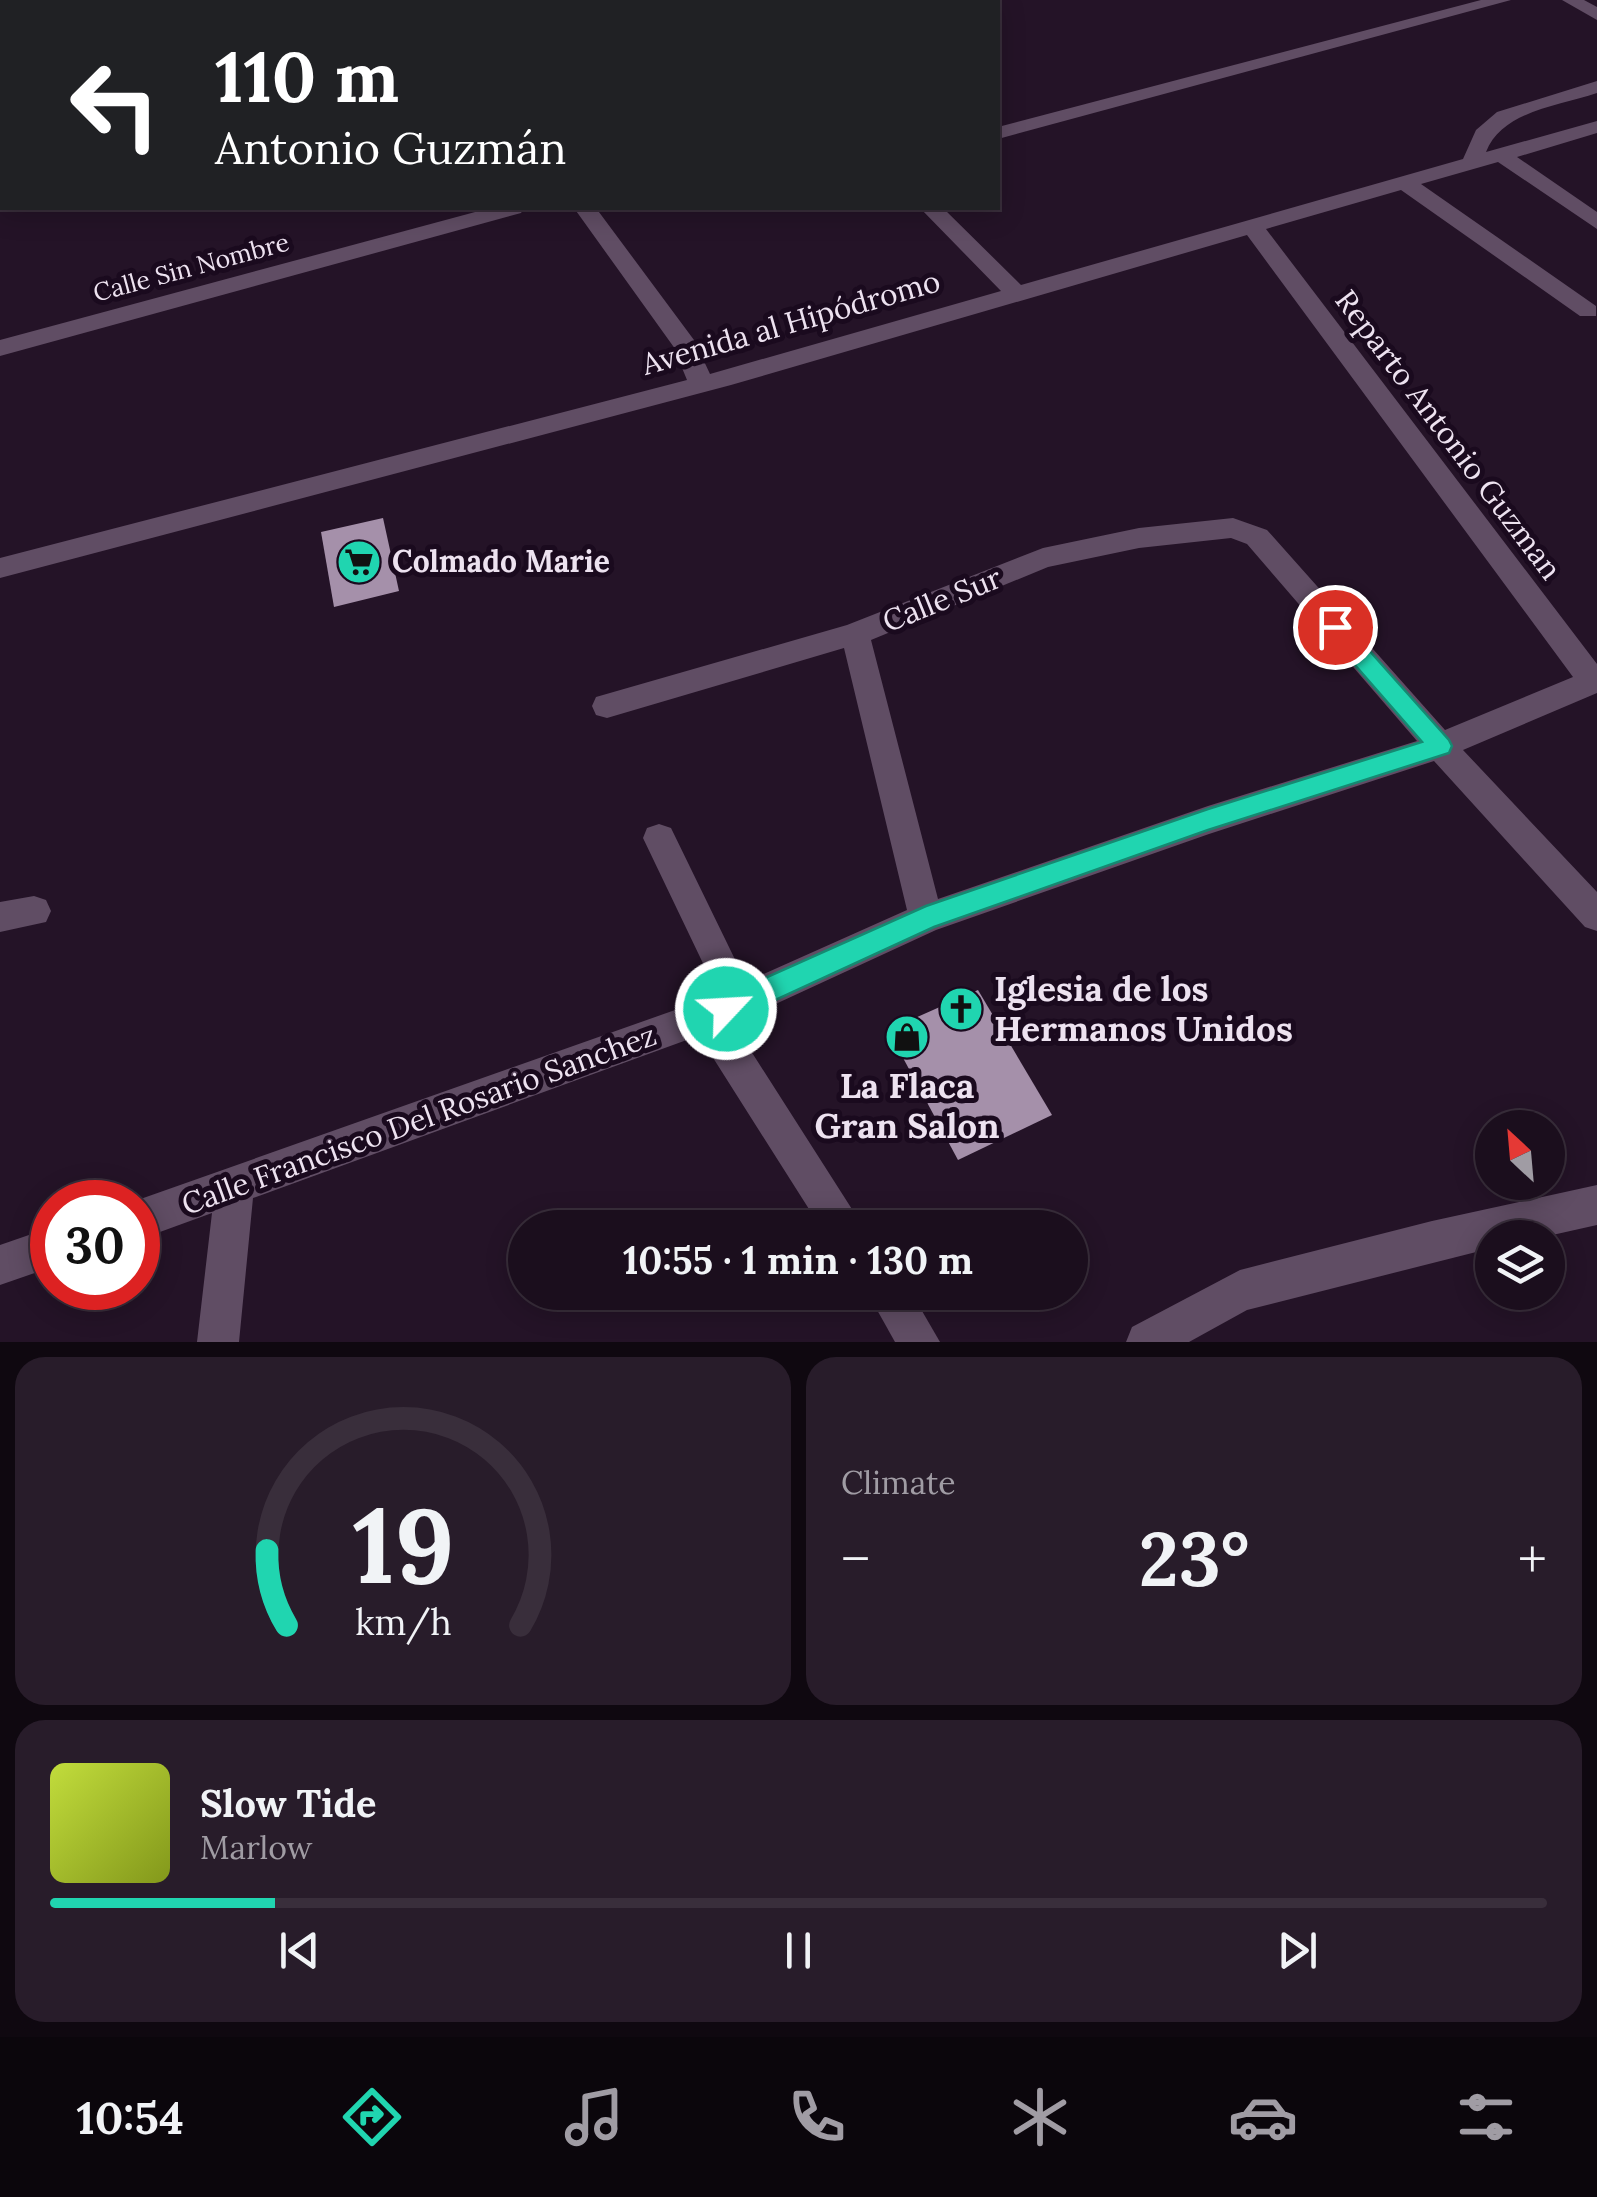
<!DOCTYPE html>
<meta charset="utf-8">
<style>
body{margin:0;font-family:Lora,serif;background:#281c2a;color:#f1f3f6;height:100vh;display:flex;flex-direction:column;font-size:38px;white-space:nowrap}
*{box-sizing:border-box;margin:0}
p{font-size:32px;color:#a09ca4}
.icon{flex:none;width:55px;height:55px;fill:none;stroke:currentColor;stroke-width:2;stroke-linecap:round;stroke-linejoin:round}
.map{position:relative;height:1342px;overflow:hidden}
.details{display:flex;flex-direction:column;gap:15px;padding:15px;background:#0f0810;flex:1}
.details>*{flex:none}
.banner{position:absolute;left:0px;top:0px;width:1000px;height:210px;box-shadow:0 5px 25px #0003,0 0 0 2px #392e3b;background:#202124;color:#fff;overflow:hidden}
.needle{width:65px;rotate:334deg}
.tools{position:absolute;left:1475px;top:1110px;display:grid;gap:20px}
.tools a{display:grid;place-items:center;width:90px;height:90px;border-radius:50%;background:#1b0e1d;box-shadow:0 5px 25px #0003,0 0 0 2px #392e3b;font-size:50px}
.speed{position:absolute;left:30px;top:1180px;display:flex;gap:20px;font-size:50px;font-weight:700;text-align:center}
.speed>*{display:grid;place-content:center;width:130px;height:130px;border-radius:50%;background:#1b0e1d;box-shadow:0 5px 25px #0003,0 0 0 2px #392e3b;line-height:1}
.speed .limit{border:15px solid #d22;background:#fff;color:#111}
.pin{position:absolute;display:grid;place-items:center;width:85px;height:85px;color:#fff;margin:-42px;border:5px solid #fff;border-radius:50%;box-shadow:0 2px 10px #0007}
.me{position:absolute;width:110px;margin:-55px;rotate:65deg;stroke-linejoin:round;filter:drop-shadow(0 0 8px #0008)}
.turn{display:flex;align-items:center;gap:35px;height:210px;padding:0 50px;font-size:45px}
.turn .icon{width:130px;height:130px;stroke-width:2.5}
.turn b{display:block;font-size:70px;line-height:85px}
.big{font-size:75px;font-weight:700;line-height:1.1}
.details .card{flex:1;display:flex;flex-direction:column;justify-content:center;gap:15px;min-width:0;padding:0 35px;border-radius:30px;background:#281c2a}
.details .dial{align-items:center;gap:0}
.dial svg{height:260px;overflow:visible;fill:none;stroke:#392e3b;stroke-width:7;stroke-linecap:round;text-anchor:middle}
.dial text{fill:#f1f3f6;stroke:none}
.song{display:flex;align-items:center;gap:30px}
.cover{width:120px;height:120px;border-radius:15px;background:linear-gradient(135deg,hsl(70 70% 55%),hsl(70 70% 35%))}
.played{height:10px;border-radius:5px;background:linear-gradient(90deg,#20d5b0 15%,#392e3b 15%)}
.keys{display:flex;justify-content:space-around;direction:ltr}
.heat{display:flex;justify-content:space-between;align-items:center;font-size:55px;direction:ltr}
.details .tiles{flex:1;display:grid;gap:15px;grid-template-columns:1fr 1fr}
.card:last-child{grid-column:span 2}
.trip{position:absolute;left:508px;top:1210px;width:580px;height:100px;border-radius:50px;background:#1b0e1d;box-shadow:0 5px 25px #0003,0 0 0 2px #392e3b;font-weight:700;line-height:100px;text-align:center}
.menu{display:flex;height:160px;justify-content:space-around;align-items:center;background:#0b060c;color:#a09ca4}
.menu .icon{width:70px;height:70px}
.menu .current{color:#20d5b0}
.menu b{font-size:45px;color:#f1f3f6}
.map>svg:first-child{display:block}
.building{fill:#a590aa}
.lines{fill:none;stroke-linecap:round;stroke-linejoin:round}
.minor{fill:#604d64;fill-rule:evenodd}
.route{fill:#20d5b0;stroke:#158a72;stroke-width:2.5}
.labels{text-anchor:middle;stroke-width:10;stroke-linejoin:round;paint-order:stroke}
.far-street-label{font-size:25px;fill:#ede2f0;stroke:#1a0a1e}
.street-label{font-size:30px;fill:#ede2f0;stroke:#1a0a1e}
.poi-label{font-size:30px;font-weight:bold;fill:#ede2f0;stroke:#1a0a1e;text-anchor:start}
.near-poi-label{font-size:35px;font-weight:bold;fill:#ede2f0;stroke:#1a0a1e;text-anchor:start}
</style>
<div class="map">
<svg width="1597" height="1342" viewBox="0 0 1597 1342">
<rect width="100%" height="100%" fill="#241327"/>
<g class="building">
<path d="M 383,518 L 399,591 L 334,607 L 321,532 Z"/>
<path d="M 978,990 L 1052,1115 L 958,1160 L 888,1030 Z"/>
</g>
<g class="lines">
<g class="minor">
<path d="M 428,0 L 447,0 L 448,2 L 430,2 Z"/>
<path d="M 714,0 L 733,0 L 734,2 L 716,2 Z"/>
<path d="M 1481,0 L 1511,0 L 998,139 L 998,127 Z"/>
<path d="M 1562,0 L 1584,0 L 1597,7 L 1597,20 Z"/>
<rect x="0" y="40" width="2" height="12"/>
<path d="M 1597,81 L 1597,93 C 1558,106 1502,111 1486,152 L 1597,121 L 1597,133 L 1517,157 L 1597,212 L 1597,229 L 1498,162 L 1421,184 L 1596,306 L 1596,316 L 1580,316 L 1401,190 L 1266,229 L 1597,664 L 1597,693 L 1463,750 L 1597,892 L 1597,931 L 1585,927 L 1434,761 L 1209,834 L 936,930 L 743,1019 L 742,1037 L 864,1228 L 821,1228 L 710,1053 L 706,1033 L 253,1198 L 239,1342 L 197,1342 L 212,1213 L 138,1240 L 138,1202 L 132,1202 L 709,998 L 711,980 L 643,838 L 647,828 L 659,824 L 671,828 L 746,982 L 907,910 L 844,648 L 607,718 L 596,715 L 592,706 L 596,697 L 847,625 L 1043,548 L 1139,528 L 1233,518 L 1267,530 L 1445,730 L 1573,677 L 1247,235 L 731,385 L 0,578 L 0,558 L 687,380 L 673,346 L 574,208 L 596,208 L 694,340 L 710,374 L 1001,291 L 920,208 L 943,208 L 1021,285 L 1463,159 L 1476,130 L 1497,112 ZM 1231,538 L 1247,544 L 1417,741 L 1208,806 L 938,899 L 871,640 L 1048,567 L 1139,548 Z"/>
<path d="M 490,208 L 524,208 L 521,213 L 0,356 L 0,340 Z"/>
<path d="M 34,896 L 46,900 L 51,911 L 46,922 L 0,932 L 0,902 Z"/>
<path d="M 1597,1185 L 1597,1225 L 1539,1238 L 1492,1238 L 1492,1248 L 1247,1310 L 1189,1342 L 1126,1342 L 1132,1327 L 1240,1270 L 1432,1221 Z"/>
<path d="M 52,1227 L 52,1267 L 0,1285 L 0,1245 Z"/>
<path d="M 867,1292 L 911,1292 L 940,1342 L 895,1342 Z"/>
</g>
</g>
<path class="route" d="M 1335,618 L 1343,621 L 1449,740 L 1452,746 L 1449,753 L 1208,830 L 934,927 L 736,1018 L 726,1022 L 716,1018 L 712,1009 L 716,1000 L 926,906 L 1208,809 L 1422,742 L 1327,633 L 1324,627 L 1327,621 Z"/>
<defs>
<symbol id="supermarket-disc" viewBox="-11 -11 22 22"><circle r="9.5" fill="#20d5b0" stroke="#1a0a1e"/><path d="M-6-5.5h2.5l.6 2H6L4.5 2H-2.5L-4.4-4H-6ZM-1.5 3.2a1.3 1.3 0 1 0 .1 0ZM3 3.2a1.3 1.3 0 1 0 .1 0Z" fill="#111"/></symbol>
<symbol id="church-disc" viewBox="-11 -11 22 22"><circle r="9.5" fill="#20d5b0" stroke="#1a0a1e"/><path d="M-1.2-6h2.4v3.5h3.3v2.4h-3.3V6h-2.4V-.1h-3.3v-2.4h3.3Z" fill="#111"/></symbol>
<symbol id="shop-disc" viewBox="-11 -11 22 22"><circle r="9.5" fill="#20d5b0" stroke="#1a0a1e"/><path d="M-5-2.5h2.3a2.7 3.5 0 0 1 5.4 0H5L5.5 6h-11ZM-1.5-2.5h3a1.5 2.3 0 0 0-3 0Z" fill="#111"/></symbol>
</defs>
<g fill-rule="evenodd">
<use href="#supermarket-disc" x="334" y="537" width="50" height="50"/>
<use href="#church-disc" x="936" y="984" width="50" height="50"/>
<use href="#shop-disc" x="882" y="1012" width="50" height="50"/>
</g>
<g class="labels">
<g class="far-street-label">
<text transform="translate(191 267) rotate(-15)" y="9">Calle Sin Nombre</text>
</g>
<g class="street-label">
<text transform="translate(791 323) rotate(-16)" y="10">Avenida al Hipódromo</text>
<text transform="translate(1448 435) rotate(53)" y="10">Reparto Antonio Guzman</text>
<text transform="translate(942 600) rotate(-22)" y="10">Calle Sur</text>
<text transform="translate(419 1120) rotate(-20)" y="10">Calle Francisco Del Rosario Sanchez</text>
</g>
<g class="poi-label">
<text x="392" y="572">Colmado Marie</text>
</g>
<g class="near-poi-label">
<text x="994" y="1001">Iglesia de los<tspan x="994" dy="40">Hermanos Unidos</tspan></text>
<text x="907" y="1098" text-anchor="middle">La Flaca<tspan x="907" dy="40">Gran Salon</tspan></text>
</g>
</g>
</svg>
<div class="tools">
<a><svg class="needle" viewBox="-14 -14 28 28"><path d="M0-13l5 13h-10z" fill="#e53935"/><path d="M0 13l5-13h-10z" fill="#a09ca4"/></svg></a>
<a><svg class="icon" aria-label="layers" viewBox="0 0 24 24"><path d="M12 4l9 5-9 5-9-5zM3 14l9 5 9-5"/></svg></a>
</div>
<div class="speed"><div class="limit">30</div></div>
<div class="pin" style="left:1335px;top:627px;background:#d93025"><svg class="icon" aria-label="arrive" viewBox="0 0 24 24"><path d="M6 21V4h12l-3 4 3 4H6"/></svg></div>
<svg class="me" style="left:726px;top:1009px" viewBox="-20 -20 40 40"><circle r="17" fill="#20d5b0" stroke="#fff" stroke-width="3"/><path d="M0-11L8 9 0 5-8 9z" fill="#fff"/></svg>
<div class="trip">10:55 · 1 min · 130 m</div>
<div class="banner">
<div class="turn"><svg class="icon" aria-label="left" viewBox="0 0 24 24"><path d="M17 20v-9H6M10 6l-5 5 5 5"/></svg><div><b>110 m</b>Antonio Guzmán</div></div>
</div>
</div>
<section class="details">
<div class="tiles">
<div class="card dial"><svg viewBox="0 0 100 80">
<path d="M14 69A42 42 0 1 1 86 69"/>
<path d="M14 69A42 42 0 0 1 8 46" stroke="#20d5b0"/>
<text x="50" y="56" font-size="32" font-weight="700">19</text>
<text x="50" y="72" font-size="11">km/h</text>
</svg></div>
<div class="card"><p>Climate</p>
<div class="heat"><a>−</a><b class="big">23°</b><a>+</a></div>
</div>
<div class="card">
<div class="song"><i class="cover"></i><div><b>Slow Tide</b><p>Marlow</p></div></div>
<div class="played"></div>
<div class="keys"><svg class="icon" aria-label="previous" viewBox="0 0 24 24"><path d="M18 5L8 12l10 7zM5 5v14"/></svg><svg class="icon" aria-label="pause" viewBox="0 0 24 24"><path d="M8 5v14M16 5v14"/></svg><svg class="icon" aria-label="next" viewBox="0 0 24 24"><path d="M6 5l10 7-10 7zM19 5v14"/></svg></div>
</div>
</div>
</section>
<nav class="menu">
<b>10:54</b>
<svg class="icon current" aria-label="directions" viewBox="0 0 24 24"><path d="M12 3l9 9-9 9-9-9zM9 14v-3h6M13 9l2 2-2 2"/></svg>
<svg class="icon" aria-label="music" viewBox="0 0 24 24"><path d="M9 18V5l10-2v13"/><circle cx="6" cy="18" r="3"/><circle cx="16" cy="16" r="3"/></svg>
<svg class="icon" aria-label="phone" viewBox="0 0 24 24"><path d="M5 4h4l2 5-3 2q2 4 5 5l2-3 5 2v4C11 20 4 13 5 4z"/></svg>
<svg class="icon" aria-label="climate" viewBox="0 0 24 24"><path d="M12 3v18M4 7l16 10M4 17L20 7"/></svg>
<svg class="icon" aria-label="car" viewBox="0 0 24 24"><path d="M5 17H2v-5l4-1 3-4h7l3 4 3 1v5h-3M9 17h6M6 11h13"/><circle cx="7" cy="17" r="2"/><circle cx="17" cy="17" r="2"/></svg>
<svg class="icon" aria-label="filters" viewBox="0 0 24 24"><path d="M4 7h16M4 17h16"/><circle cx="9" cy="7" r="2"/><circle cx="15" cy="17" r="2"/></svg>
</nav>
